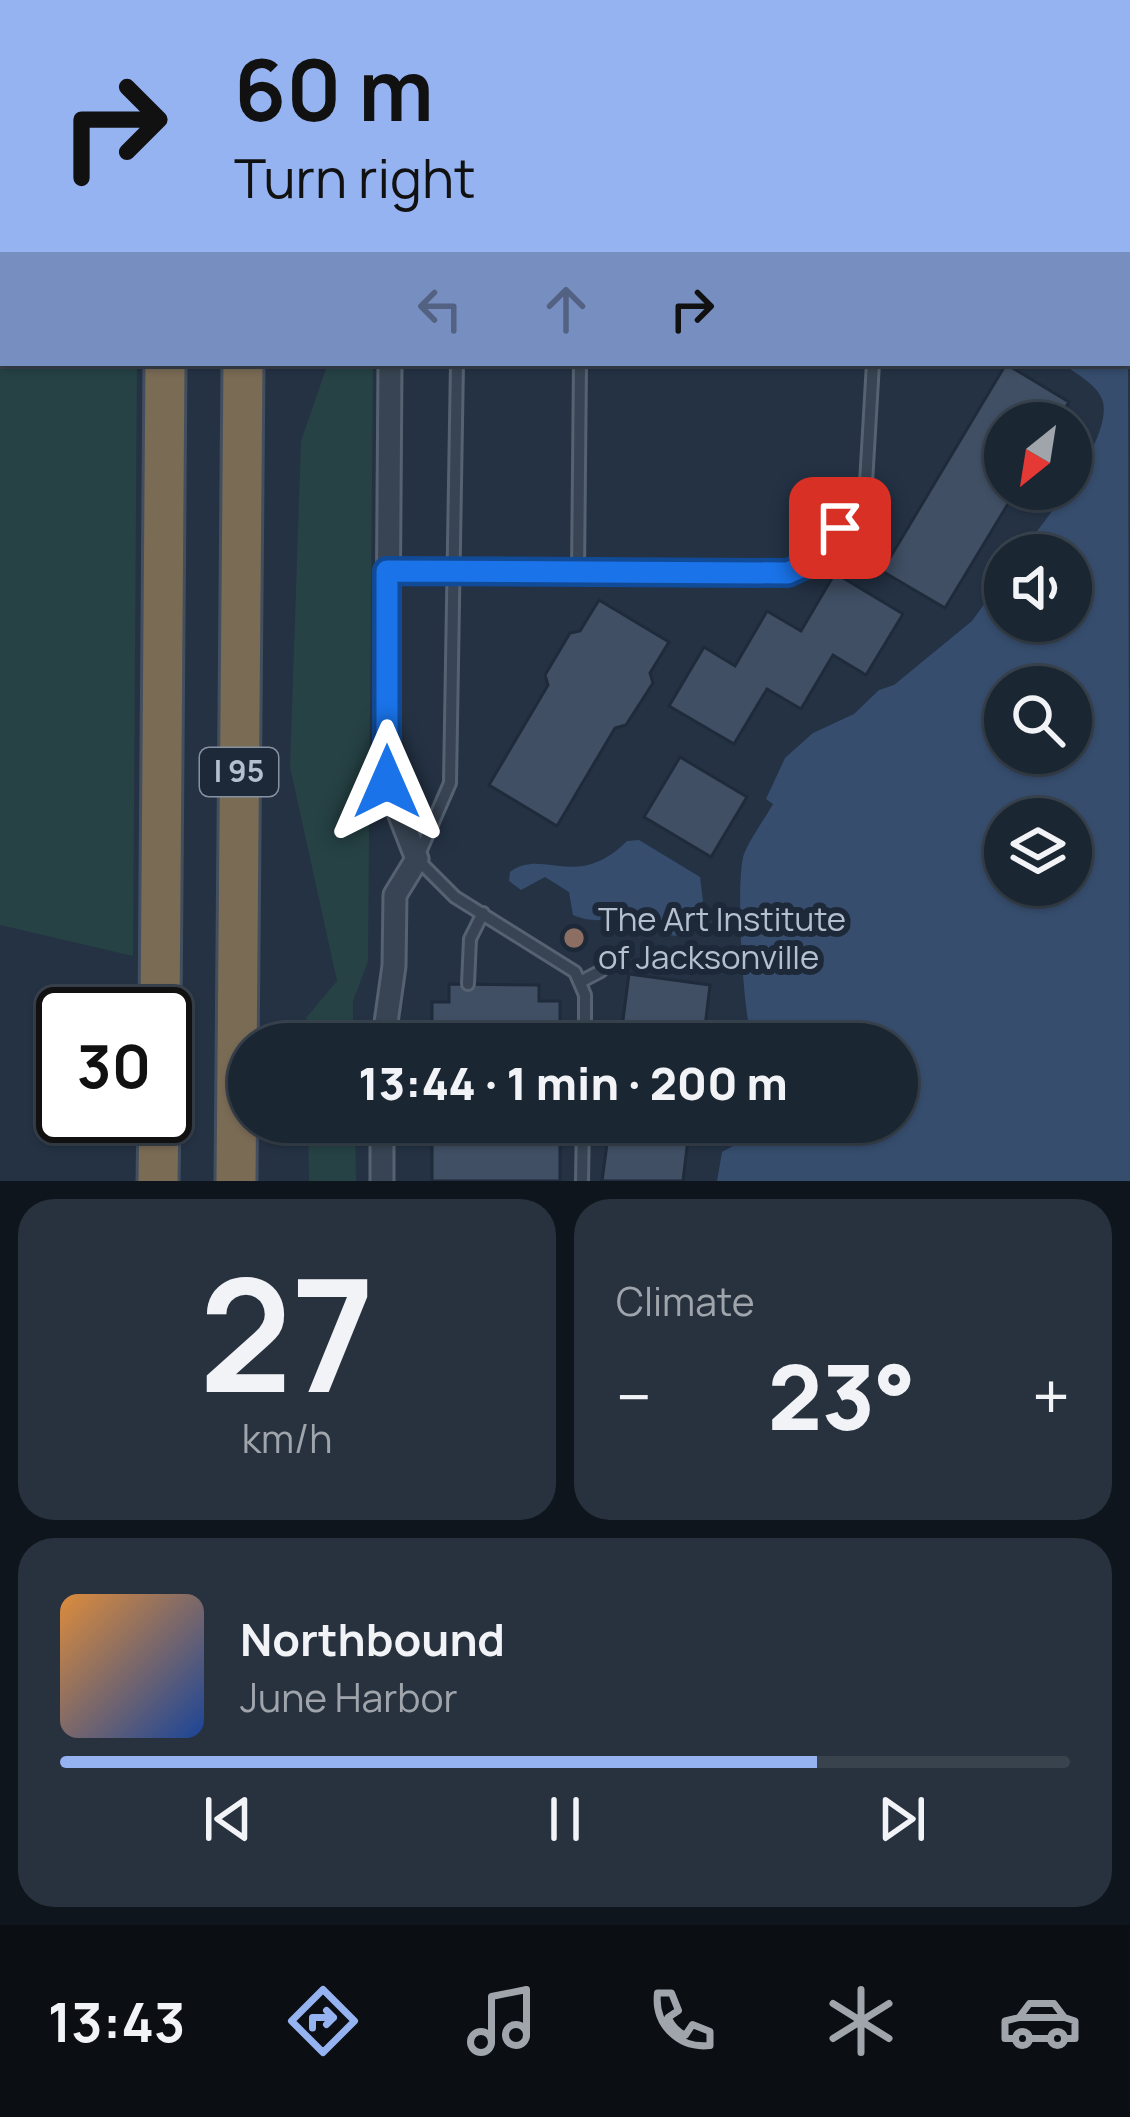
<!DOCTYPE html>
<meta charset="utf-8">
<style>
body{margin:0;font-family:Manrope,sans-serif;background:#28323f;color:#f1f3f6;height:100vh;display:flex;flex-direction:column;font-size:45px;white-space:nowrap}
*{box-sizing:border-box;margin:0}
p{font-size:39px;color:#a0a5ac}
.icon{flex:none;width:66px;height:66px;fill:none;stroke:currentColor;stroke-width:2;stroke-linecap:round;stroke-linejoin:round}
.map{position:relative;height:1181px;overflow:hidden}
.drawer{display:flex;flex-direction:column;gap:18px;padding:18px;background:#0f151c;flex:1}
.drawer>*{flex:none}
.guide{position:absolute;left:0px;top:0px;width:1131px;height:366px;box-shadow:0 3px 9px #0004,0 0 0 3px #39434e;background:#95b2f1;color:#111;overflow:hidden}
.needle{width:78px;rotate:210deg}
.buttons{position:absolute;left:984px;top:402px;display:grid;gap:24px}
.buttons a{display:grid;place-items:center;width:108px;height:108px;border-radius:50%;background:#1b2633;box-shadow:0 3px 9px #0004,0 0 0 3px #39434e;font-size:60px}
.speed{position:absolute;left:36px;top:987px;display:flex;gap:24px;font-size:60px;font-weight:700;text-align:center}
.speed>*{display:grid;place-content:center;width:156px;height:156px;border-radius:50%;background:#1b2633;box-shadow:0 3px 9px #0004,0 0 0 3px #39434e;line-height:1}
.speed .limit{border:6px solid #111;border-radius:18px;background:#fff;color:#111}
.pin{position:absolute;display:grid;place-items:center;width:102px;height:102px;color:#fff;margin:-51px;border-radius:24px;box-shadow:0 6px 18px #0006}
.me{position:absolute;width:132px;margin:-66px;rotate:0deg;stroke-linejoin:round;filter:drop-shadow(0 0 9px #0008)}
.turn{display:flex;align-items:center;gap:42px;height:252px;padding:0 36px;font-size:54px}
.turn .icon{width:156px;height:156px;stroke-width:2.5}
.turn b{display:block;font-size:84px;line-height:102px}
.lanes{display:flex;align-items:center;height:114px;padding:0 36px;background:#0003;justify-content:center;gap:60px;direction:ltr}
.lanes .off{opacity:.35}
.big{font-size:90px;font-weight:800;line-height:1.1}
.drawer .widget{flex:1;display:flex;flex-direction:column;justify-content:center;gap:18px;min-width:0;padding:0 42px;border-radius:36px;background:#28323f}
.drawer .dial{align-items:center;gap:0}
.dial b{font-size:156px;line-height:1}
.song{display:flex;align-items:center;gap:36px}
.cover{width:144px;height:144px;border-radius:18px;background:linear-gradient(135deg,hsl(30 70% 55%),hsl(220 70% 35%))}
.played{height:12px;border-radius:6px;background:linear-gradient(90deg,#95b2f1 75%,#39434e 75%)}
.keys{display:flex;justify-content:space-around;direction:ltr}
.heat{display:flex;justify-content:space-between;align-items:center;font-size:66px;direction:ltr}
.drawer .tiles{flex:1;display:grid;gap:18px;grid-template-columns:1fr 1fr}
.widget:last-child{grid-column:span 2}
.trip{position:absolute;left:228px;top:1023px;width:690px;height:120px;border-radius:60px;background:#1b2633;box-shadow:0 3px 9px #0004,0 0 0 3px #39434e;font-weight:800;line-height:120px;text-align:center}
.tabs{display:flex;height:192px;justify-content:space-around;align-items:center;background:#0b0f14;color:#a0a5ac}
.tabs .icon{width:84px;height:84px}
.tabs .selected{color:#95b2f1}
.tabs b{font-size:54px;color:#f1f3f6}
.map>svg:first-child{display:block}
.green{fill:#264245}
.water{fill:#364d6d;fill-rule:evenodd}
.building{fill:#404f64;stroke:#1f2b3b;stroke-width:3}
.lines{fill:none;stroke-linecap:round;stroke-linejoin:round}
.service-casing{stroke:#566271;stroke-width:16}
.minor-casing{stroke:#566271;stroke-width:27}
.motorway-casing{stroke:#434f5e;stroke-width:45}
.service{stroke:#384453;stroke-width:10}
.minor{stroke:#384453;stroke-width:21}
.motorway{stroke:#7a6b55;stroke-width:39}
.route-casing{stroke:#114b97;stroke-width:30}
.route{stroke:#1a73e8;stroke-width:21}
.education-dot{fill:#8d6e63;stroke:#1d2939;stroke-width:4.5}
.labels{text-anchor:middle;stroke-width:12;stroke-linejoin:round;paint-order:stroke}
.shield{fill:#1d2939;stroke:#8792a1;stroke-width:3}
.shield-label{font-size:30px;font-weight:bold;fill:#b5bfcd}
.poi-label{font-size:33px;fill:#b5bfcd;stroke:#1d2939;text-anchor:start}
</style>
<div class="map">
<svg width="1130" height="1181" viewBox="0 0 1130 1181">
<rect width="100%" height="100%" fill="#243244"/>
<g class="green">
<path d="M 0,0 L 139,0 L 3,3 L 3,363 L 137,363 L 133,956 L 0,925 Z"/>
<path d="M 328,363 L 373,363 L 368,961 L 353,1001 L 353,1044 L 307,1044 L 306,1018 L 337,981 L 290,767 L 301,441 Z"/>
<path d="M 308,1122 L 355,1122 L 356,1181 L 309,1181 Z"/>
</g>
<g class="water">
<path d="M 1128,337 L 1130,1181 L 717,1181 L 722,1152 L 733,1146 L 734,1132 L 744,1122 L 897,1122 L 897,1044 L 754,1044 C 743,1025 735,878 744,854 C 751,837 764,820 773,804 L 766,799 L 785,758 L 813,733 L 854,714 L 879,690 L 894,685 L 972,621 L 1005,575 L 1005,621 L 1071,621 L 1071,555 L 1019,555 C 1042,523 1112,442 1103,402 C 1098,384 1076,375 1063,363 L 1128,363 ZM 1005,687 L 1071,687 L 1071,753 L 1005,753 ZM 1005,819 L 1071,819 L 1071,885 L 1005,885 Z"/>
<path d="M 639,840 L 700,877 L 703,901 L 678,936 C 657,935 641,923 621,920 C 601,918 595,924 573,915 L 569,892 L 545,877 L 521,890 L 509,881 L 510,872 C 543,847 576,892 627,841 Z"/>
</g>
<g class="building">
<path d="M 1006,364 L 1069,402 L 1056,423 L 1005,423 L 1005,489 L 1017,489 L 945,608 L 882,571 Z"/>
<path d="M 835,573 L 903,614 L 866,675 L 833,655 L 801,709 L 767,689 L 734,744 L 669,706 L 704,647 L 735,666 L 767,611 L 801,631 Z"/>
<path d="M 599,600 L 669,642 L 650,673 L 653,683 L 626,725 L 615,728 L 557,826 L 489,785 L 548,685 L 545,675 L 570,633 L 580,631 Z"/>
<path d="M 680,757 L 747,797 L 711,857 L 644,817 Z"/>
<path d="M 629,974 L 710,985 L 703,1044 L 611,1044 L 621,1035 Z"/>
<path d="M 449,984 L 539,985 L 539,1001 L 560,1001 L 560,1044 L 432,1044 L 432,1002 L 449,1002 Z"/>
<rect x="432" y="1122" width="128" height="59"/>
<path d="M 610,1122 L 690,1122 L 683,1181 L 602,1181 Z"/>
</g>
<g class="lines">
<defs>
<g id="service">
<path d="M 459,3 L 459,0"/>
<path d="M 580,3 L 580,0"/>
<path d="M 457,363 L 450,783 L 417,859 L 455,897 L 575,972 L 585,995 L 585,1044"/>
<path d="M 388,571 L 773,574 L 800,570 L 826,550 L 866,483 L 873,363"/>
<path d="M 578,573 L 580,363"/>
<path d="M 582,981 L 601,971"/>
<path d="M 468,984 L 470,939 L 483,913"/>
<path d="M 582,1181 L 583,1122"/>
</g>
<g id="minor">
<path d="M 393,3 L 393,0"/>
<path d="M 383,1044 L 394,966 L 395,895 L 417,859 L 387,782 L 390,363"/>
<path d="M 382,1181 L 382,1122"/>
</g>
<g id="motorway">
<path d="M 167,3 L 168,0"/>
<path d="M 246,3 L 246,0"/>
<path d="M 160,1014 L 165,363"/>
<path d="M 158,1181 L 159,1116"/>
<path d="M 236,1181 L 243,363"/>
</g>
</defs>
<use href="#service" class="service-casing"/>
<use href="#minor" class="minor-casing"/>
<use href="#motorway" class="motorway-casing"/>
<use href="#service" class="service"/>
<use href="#minor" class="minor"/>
<use href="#motorway" class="motorway"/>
</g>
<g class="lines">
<defs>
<path id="route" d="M 387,782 L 387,571 L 788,573 L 814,561 L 840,528"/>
</defs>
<use href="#route" class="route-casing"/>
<use href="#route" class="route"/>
</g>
<circle class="education-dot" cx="574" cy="938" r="12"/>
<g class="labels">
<rect class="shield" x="200" y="748" width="78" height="48" rx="9"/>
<g class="shield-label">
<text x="239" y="782">I 95</text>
</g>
<g class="poi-label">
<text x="598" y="931">The Art Institute<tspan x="598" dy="38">of Jacksonville</tspan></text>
</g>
</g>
</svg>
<div class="buttons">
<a><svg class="needle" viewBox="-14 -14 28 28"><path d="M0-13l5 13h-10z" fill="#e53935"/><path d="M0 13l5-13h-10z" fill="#a0a5ac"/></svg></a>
<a><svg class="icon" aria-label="sound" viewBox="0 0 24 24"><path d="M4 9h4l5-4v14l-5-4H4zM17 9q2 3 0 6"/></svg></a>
<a><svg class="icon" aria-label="search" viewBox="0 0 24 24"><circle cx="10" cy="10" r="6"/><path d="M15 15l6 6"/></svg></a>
<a><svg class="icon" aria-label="layers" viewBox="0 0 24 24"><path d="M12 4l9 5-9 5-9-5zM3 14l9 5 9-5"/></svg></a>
</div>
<div class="speed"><div class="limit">30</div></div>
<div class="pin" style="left:840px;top:528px;background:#d93025"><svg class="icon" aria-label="arrive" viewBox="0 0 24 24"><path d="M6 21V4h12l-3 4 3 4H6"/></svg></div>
<svg class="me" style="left:387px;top:782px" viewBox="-20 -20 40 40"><path d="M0-17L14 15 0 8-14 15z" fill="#1a73e8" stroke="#fff" stroke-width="4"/></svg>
<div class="trip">13:44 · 1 min · 200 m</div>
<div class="guide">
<div class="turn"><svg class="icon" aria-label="right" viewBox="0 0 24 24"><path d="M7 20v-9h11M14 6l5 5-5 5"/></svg><div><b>60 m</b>Turn right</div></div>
<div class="lanes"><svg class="icon off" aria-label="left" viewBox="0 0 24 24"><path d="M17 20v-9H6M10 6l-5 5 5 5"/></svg><svg class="icon off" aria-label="ahead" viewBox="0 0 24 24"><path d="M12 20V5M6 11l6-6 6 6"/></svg><svg class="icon" aria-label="right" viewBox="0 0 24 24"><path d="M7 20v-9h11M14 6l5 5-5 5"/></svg></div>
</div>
</div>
<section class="drawer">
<div class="tiles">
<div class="widget dial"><b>27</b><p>km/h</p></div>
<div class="widget"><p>Climate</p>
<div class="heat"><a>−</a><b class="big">23°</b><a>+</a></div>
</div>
<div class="widget">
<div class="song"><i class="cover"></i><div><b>Northbound</b><p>June Harbor</p></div></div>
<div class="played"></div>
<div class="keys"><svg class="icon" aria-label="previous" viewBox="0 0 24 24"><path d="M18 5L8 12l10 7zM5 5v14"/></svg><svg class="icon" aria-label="pause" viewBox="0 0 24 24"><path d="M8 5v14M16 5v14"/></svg><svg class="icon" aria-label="next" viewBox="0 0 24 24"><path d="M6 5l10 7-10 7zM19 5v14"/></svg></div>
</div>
</div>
</section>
<nav class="tabs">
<b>13:43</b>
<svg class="icon selected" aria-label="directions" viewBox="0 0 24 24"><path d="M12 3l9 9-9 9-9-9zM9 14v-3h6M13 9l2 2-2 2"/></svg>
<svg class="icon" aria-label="music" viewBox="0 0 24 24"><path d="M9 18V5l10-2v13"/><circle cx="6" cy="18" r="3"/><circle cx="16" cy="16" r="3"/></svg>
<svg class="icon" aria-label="phone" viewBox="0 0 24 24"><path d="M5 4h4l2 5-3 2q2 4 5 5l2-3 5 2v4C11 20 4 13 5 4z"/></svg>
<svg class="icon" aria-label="climate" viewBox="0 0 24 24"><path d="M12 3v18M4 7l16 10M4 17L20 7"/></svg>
<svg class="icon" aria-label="car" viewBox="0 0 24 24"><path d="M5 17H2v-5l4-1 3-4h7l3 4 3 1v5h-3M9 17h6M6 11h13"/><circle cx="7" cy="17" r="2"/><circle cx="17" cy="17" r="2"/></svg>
</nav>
